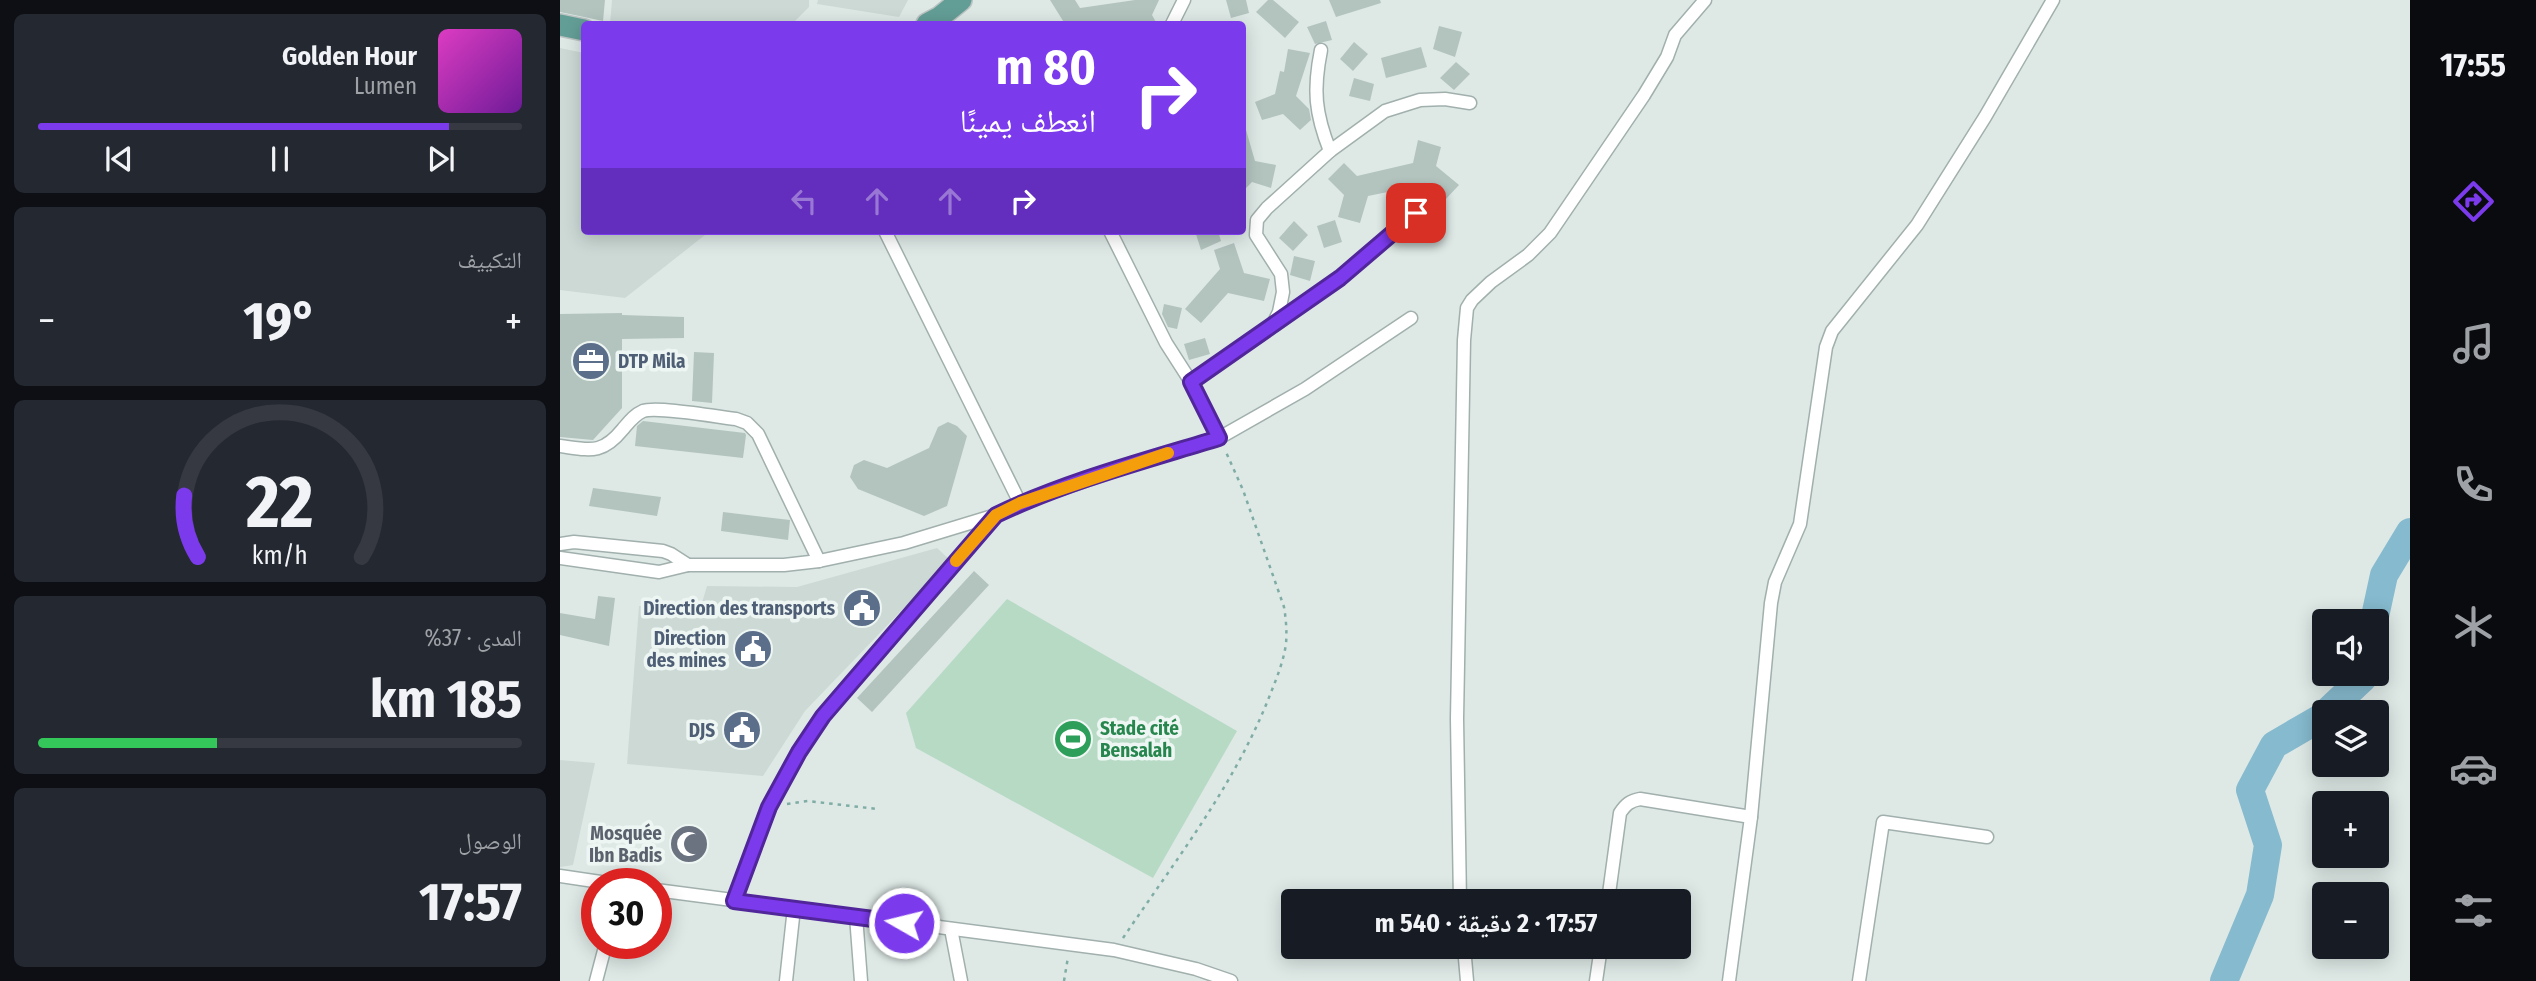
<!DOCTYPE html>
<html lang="ar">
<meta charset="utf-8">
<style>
body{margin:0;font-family:"Fira Sans Condensed","Noto Naskh Arabic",sans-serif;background:#242831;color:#f1f3f6;direction:rtl;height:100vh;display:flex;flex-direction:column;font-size:26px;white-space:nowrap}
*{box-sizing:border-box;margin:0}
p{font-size:23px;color:#9ea1a6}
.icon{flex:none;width:38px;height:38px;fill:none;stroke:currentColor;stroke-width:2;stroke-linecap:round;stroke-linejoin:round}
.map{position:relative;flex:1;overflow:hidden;direction:ltr}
.sheet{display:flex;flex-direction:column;gap:14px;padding:14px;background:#0d0f14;width:560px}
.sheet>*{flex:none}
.top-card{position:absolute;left:21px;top:21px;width:665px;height:214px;border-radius:7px;box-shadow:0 4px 18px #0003;direction:rtl;background:#7c3aed;color:#fff;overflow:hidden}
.buttons{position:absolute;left:1752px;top:609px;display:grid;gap:14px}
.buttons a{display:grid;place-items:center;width:77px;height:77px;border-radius:7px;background:#171b24;box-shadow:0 4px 18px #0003;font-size:35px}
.speed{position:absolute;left:21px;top:868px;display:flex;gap:14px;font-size:35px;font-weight:700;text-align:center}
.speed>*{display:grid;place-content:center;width:91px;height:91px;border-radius:50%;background:#171b24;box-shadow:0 4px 18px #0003;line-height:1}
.speed .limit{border:10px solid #d22;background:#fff;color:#111}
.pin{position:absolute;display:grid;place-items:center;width:60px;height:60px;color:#fff;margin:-30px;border-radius:14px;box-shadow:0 4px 10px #0006}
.me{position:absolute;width:77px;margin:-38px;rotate:278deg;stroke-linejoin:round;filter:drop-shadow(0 0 5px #0008)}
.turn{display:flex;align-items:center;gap:24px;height:147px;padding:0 35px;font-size:32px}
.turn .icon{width:91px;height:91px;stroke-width:2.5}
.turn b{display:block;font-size:49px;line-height:60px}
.lanes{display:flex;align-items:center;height:66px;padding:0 35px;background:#0003;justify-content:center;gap:35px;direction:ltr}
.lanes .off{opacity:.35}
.big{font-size:52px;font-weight:700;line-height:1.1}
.sheet .widget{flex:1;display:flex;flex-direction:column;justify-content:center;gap:10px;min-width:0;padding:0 24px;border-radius:10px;background:#242831}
.sheet .dial{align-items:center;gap:0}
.dial svg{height:182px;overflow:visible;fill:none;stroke:#363941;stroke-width:7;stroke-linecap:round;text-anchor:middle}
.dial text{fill:#f1f3f6;stroke:none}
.song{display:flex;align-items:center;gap:21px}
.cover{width:84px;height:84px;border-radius:10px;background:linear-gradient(135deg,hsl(310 70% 55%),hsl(280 70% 35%))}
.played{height:7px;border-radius:4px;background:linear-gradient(90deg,#7c3aed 85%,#363941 85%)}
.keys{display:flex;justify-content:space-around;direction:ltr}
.heat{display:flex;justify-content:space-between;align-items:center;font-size:38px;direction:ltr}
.charge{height:10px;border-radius:5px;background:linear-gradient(90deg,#34c759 37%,#363941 0)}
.trip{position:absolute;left:721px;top:889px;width:410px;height:70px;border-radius:7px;background:#171b24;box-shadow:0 4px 18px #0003;font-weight:700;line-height:70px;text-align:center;direction:rtl}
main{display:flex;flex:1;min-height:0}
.dock{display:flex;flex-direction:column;width:126px;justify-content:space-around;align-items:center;background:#090b0e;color:#9ea1a6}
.dock .icon{width:49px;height:49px}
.dock .current{color:#7c3aed}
.dock b{font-size:32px;color:#f1f3f6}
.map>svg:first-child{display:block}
.built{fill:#ccd9d5}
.green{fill:#b7dac5}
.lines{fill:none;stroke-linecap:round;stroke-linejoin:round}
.river{stroke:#86bace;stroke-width:28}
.building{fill:#b3c4bf}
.street-casing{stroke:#a1b0ad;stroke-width:15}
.primary-casing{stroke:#bcc3c2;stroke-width:24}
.path{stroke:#7faca4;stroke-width:2.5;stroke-dasharray:3.5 5;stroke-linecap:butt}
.street{stroke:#fff;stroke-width:12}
.primary{stroke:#639e96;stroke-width:21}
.route-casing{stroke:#51269a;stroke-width:18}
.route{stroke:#7c3aed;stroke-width:12}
.slow{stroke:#f59e0b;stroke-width:12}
.labels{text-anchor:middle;stroke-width:7;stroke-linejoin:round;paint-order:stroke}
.service-label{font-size:19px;font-weight:bold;fill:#4e5e75;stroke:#eef6f3;text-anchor:end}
.leisure-label{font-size:19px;font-weight:bold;fill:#27864d;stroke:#eef6f3;text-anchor:start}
.worship-label{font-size:19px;font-weight:bold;fill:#5b616d;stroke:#eef6f3;text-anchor:end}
</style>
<main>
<nav class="dock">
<b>17:55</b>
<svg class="icon current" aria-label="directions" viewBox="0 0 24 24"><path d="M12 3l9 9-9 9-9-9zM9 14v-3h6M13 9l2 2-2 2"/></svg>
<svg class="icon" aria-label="music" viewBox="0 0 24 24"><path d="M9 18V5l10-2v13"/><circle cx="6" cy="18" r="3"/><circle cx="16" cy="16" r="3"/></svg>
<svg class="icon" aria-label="phone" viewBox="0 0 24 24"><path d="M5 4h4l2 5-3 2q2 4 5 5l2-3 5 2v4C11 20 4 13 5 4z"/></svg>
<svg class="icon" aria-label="climate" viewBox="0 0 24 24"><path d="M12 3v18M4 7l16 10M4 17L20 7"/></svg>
<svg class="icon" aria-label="car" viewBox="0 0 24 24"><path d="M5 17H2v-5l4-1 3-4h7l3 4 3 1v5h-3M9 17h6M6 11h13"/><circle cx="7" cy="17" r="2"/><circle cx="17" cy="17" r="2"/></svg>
<svg class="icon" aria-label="filters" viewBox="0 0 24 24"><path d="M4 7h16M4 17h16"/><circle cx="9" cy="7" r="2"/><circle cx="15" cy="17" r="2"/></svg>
</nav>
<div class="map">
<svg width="1850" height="981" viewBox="0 0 1850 981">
<rect width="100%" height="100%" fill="#dee9e6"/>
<g class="built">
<path d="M 52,0 L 249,0 L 249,7 L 232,24 L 50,24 Z"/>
<path d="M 258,0 L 348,0 L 339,17 L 257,4 Z"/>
<path d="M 0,48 L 24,53 L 24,231 L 150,231 L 65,298 L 0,290 Z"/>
<path d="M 377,548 L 390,560 L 245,711 L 203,776 L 67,764 L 79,606 L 141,606 L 147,586 L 237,587 Z"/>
<path d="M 0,760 L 35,763 L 13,865 L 0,867 Z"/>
</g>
<path class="green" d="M 447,599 L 677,731 L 593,878 L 356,748 L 346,713 Z"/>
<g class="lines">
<g class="river">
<path d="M 1814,621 L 1824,575 L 1850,532"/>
<path d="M 1767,712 L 1803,678 L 1803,674"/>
<path d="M 1664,981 L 1700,895 L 1708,845 L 1690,790 L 1714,745 L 1764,716"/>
</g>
</g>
<g class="building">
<path d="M 0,0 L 45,0 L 43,21 L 0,12 Z"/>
<path d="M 490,0 L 515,0 L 520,8 L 575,0 L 599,0 L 592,15 L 597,24 L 505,24 Z"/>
<path d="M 666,0 L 686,0 L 689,13 L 671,18 Z"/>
<path d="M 708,0 L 713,0 L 739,22 L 725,38 L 696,12 Z"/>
<path d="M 769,0 L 820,0 L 821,3 L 776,17 Z"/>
<path d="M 766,21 L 772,40 L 755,44 L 747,27 Z"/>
<path d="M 879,26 L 902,32 L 895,57 L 873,49 Z"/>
<path d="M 794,42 L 808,54 L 793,71 L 780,59 Z"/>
<path d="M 861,47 L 867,67 L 826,78 L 821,58 Z"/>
<path d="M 728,49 L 750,53 L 736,96 L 749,109 L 751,120 L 740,130 L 723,114 L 702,120 L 695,102 L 715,94 L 720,71 L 724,72 Z"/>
<path d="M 896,62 L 910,74 L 894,90 L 880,78 Z"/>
<path d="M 794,78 L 814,84 L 810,101 L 789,96 Z"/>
<path d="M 686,130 L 695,161 L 716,165 L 711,188 L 692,182 L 682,192 L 682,131 Z"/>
<path d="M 858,140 L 881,147 L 876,166 L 899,185 L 884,201 L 867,184 L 808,196 L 800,223 L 778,217 L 784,195 L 768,179 L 784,163 L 797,176 L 853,163 Z"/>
<path d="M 775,220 L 782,242 L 764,248 L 757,226 Z"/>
<path d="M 734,221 L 748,235 L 733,251 L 719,238 Z"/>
<path d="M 635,231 L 658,231 L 661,241 L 641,250 Z"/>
<path d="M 674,243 L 684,273 L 710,279 L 704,301 L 668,293 L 641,323 L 625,309 L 660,269 L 654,250 Z"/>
<path d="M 734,256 L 755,261 L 750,281 L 730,275 Z"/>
<path d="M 604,304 L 622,308 L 617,329 L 608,327 L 602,314 Z"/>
<path d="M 62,313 L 62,315 L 124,317 L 124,338 L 62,339 L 62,408 L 33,440 L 0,437 L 0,314 Z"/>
<path d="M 645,338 L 650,354 L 629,360 L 624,344 Z"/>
<path d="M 134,352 L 154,353 L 152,403 L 132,401 Z"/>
<path d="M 83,421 L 185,433 L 186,435 L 183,458 L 75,446 L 77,426 Z"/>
<path d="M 388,422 L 397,426 L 407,436 L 387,506 L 364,516 L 298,489 L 290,477 L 294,465 L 304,460 L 327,468 L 369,448 L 378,427 Z"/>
<path d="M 33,488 L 101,497 L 97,516 L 29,506 Z"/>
<path d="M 163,512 L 230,520 L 228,540 L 161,531 Z"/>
<path d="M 414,571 L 429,585 L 312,712 L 297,698 Z"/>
<path d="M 38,596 L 55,598 L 49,646 L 0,635 L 0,613 L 35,619 Z"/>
</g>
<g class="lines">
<defs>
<g id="street">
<path d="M 612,24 L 624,0"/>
<path d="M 761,50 C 753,90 755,113 770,151"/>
<path d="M 325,231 L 460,503"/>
<path d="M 550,231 L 606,343 L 631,382 L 659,438"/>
<path d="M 714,326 L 780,278 L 856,213"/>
<path d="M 631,382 L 711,328 L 719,312 L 723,292 L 721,274 L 696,235 L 697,220 L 707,208 L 770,151 L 825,111 L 860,100 L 885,99 L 910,103"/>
<path d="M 0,446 C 30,450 42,455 63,429 C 69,422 74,415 83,411 C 97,406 158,417 176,419 L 187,423 L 198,434 L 259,561"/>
<path d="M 0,544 L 14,542 L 103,551 L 111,554 L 128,565"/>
<path d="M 0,558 L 99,572 L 128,565 L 224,565 L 259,561 L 344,543 L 436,515 L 460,503 L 580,462 L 659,438 L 745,389 L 851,318"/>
<path d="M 0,876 L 54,884"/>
<path d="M 96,890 L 554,950 L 636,969 L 671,981"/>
<path d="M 174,901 L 209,807 L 239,752 L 263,716 L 436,515"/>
<path d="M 900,901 L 897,719 L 904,340 L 907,308 L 912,300 L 931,282 L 968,255 L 990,233 L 1084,95 L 1107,57 L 1115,35 L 1145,0"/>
<path d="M 1048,901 L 1060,813 C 1066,804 1070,801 1080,799 L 1191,817"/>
<path d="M 296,916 L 301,981"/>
<path d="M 391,929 L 401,981"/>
<path d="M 904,947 L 907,981"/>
<path d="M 36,981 L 46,943"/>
<path d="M 226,981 L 234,908"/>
<path d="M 1036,981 L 1041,947"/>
<path d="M 1169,981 L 1191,817 L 1211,603 L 1215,582 L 1240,524 L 1266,347 L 1272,331 L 1357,225 L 1425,117 L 1493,0"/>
<path d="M 1299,981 L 1323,822 L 1427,837"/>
</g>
<g id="primary">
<path d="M 367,24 L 380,17 L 401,0"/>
<path d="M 0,25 L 24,30"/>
</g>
</defs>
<use href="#street" class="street-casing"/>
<use href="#primary" class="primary-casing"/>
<g class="path">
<path d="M 227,804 L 248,801 L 317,809"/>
<path d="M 563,938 C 615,861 673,787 708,700 C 715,682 723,664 726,644 C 727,631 726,619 724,607 L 683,490 L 665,450"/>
<path d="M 504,981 L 508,957"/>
</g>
<use href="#street" class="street"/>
<use href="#primary" class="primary"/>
</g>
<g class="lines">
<defs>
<path id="route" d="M 344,923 L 174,901 L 209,807 L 239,752 L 263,716 L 436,515 C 507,481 584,461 659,438 L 631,382 L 780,278 L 856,213"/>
</defs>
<use href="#route" class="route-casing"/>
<use href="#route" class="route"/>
<path class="slow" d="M 396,561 L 436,515 L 460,503 L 608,453"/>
</g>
<defs>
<symbol id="office-disc" viewBox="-11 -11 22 22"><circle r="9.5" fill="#5c6f8a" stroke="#eef6f3"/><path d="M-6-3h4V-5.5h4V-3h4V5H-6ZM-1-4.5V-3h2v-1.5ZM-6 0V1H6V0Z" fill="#fff"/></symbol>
<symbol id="civic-disc" viewBox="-11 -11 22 22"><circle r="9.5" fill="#5c6f8a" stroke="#eef6f3"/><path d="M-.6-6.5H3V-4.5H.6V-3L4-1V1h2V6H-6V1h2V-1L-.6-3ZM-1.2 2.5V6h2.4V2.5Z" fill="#fff"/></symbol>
<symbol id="stadium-disc" viewBox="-11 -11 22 22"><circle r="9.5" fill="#2e9e5b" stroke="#eef6f3"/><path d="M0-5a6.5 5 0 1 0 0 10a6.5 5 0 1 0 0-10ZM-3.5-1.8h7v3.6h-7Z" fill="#fff"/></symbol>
<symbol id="mosque-disc" viewBox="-11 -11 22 22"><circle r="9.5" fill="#6b7280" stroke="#eef6f3"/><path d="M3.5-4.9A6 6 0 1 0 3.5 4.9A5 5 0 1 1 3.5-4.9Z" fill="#fff"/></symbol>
</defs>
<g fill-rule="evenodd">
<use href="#office-disc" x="9" y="339" width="44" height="44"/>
<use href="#civic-disc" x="280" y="586" width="44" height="44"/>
<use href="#civic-disc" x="171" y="627" width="44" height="44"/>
<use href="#civic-disc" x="160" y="708" width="44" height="44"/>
<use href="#stadium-disc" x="491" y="717" width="44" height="44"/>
<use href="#mosque-disc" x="107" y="822" width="44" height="44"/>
</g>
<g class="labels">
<g class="service-label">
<text x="58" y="368" text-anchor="start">DTP Mila</text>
<text x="275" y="615">Direction des transports</text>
<text x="166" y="645">Direction<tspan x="166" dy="22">des mines</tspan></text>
<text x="155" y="737">DJS</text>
</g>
<g class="leisure-label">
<text x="540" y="735">Stade cité<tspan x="540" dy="22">Bensalah</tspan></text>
</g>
<g class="worship-label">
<text x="102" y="840">Mosquée<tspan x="102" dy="22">Ibn Badis</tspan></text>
</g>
</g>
</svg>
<div class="buttons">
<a><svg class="icon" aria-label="sound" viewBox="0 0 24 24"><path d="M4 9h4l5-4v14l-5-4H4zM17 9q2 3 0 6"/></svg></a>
<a><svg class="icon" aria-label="layers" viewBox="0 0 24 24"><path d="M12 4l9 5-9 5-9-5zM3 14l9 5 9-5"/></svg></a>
<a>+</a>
<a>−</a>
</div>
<div class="speed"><div class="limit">30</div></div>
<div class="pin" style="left:856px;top:213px;background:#d93025"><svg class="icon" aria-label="arrive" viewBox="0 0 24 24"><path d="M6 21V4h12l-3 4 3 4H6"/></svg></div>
<svg class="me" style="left:344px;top:923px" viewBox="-20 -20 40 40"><circle r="17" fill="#7c3aed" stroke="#fff" stroke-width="3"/><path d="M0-11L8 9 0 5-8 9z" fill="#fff"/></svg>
<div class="trip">17:57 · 2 دقيقة · 540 m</div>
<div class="top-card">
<div class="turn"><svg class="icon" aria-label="right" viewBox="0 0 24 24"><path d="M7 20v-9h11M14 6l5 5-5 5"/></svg><div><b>80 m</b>انعطف يمينًا</div></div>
<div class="lanes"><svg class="icon off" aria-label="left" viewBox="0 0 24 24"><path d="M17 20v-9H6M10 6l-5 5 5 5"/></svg><svg class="icon off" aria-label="ahead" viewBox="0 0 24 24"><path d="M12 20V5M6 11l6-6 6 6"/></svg><svg class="icon off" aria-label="ahead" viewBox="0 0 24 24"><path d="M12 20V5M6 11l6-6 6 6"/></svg><svg class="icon" aria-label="right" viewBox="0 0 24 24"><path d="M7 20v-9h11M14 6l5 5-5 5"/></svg></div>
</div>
</div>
<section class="sheet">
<div class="widget">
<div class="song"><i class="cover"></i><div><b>Golden Hour</b><p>Lumen</p></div></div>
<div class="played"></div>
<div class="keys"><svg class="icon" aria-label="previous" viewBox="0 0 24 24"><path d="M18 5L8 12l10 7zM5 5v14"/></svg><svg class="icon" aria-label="pause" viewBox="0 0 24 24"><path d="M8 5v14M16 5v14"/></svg><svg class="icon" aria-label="next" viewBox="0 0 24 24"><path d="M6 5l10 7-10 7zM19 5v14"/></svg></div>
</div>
<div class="widget"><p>التكييف</p>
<div class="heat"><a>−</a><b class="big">19°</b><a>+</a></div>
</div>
<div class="widget dial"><svg viewBox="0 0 100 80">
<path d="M14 69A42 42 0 1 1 86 69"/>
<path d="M14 69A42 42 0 0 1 8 42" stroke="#7c3aed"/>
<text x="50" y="56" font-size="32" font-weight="700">22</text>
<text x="50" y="72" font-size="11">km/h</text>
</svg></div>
<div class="widget"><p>المدى · 37%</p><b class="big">185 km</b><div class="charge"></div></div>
<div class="widget"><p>الوصول</p><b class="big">17:57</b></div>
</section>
</main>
